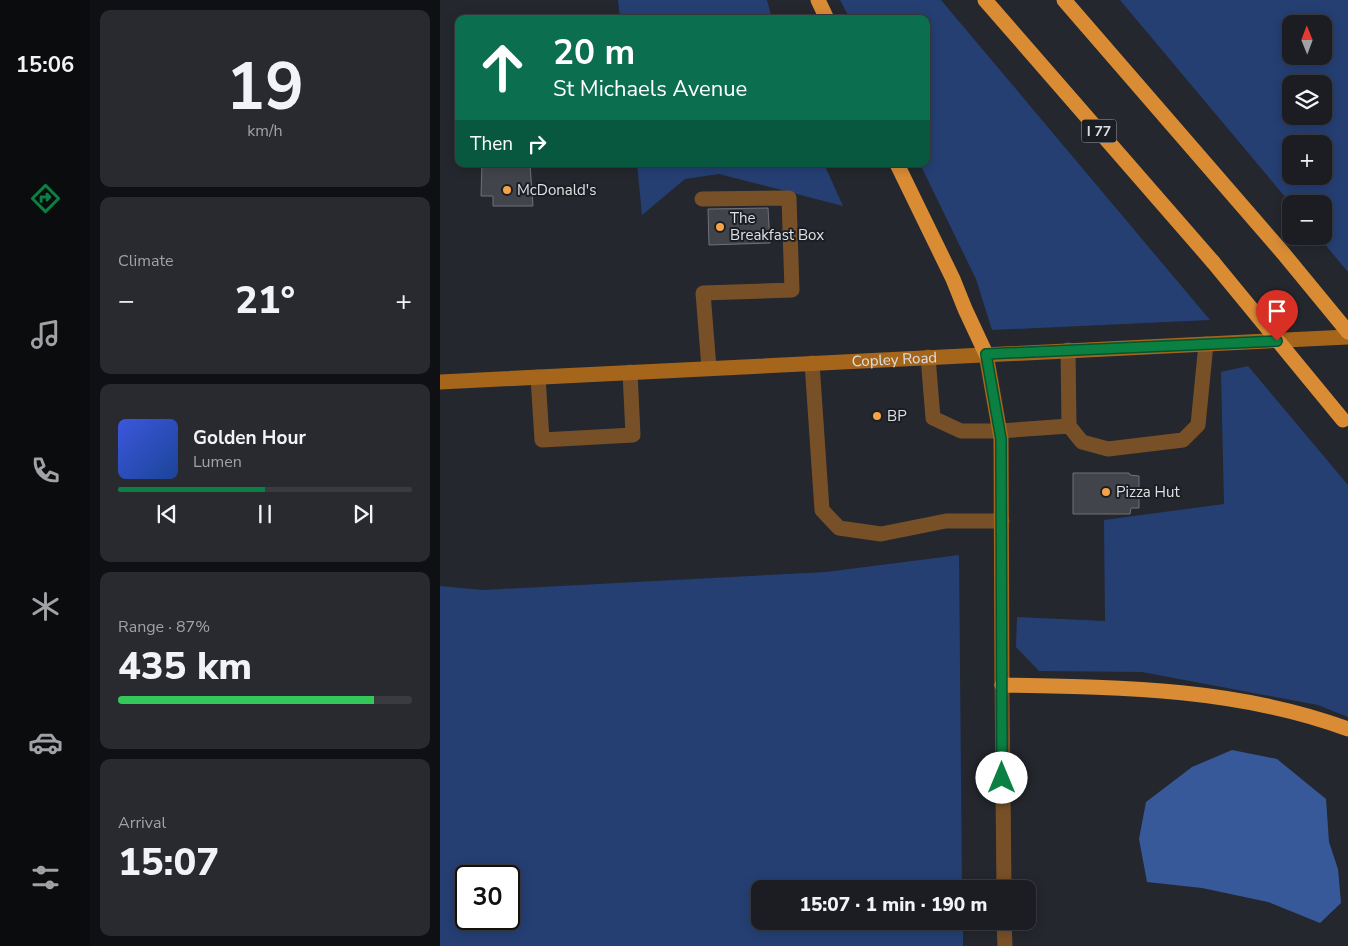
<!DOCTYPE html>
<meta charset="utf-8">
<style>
body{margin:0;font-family:"Nunito Sans",sans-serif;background:#282a2f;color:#f1f3f6;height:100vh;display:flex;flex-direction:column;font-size:19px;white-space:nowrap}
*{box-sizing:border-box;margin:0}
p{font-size:16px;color:#a0a2a5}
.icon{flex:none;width:28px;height:28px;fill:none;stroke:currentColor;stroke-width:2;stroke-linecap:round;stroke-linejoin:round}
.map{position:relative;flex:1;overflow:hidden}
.sheet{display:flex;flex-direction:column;gap:10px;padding:10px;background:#0f1013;width:350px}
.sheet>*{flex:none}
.top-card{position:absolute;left:15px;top:15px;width:475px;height:152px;border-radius:10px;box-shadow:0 2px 12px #0003,0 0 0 1px #393b40;background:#0b6e4f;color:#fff;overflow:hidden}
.needle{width:32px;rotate:359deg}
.fabs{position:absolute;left:842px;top:15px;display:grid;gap:10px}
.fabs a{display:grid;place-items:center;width:50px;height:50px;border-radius:10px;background:#1b1d22;box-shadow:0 2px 12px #0003,0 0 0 1px #393b40;font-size:25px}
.speed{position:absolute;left:15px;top:865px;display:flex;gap:10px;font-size:25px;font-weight:700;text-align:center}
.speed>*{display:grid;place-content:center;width:65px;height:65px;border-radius:50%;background:#1b1d22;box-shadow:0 2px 12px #0003,0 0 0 1px #393b40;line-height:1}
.speed .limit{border:2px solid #111;border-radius:8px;background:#fff;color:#111}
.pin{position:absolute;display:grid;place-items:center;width:42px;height:42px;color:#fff;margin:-51px -21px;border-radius:50% 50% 50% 0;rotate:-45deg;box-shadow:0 0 5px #0007}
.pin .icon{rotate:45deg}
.me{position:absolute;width:55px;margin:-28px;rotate:0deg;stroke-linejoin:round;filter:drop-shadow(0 0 4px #0008)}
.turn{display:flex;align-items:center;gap:18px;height:105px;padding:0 15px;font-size:22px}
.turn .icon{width:65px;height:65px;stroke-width:2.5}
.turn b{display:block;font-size:35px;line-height:42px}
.then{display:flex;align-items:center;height:48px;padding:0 15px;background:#0003;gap:10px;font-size:19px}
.big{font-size:38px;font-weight:800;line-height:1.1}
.sheet .tile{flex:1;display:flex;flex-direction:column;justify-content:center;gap:8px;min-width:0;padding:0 18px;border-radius:10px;background:#282a2f}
.sheet .dial{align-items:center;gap:0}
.dial b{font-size:65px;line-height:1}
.song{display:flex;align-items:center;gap:15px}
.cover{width:60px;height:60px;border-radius:8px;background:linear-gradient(135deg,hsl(230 70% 55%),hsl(220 70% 35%))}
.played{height:5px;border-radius:2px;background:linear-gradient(90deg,#0b8043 50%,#393b40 50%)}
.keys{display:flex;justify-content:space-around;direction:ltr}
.heat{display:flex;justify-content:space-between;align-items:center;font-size:28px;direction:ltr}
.charge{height:8px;border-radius:4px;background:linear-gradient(90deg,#34c759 87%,#393b40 0)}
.trip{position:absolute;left:311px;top:880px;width:285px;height:50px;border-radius:10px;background:#1b1d22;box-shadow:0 2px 12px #0003,0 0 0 1px #393b40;font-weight:800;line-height:50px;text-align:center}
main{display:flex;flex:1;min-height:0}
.menu{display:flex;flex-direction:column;width:90px;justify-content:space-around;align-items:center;background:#0b0c0e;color:#a0a2a5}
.menu .icon{width:35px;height:35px}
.menu .on{color:#0b8043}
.menu b{font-size:22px;color:#f1f3f6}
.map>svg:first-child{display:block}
.green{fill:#253f73;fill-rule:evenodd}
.forest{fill:#385999}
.building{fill:#41454b;stroke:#6e7279}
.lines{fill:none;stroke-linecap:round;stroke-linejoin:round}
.lane{stroke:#785028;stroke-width:15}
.street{stroke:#785028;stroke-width:15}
.secondary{stroke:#a5661c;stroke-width:15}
.highway{stroke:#da8c35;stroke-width:15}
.highway-bridge{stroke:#da8c35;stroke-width:15}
.route-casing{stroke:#07532c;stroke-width:12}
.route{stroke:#0b8043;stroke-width:9}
.poi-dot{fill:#f6a247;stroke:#1b1e23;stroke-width:2}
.labels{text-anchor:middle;stroke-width:4;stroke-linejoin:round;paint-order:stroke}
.shield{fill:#1b1e23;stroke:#a4a6aa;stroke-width:1}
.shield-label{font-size:14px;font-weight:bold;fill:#dee0e4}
.poi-label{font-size:15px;fill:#dee0e4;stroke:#1b1e23;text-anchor:start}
.street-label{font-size:15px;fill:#dee0e4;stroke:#1b1e23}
</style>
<main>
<nav class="menu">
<b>15:06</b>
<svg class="icon on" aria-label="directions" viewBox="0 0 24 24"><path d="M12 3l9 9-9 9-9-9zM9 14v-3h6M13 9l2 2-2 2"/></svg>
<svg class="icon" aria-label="music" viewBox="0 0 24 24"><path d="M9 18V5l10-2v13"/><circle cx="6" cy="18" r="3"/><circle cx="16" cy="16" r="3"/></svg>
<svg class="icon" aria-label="phone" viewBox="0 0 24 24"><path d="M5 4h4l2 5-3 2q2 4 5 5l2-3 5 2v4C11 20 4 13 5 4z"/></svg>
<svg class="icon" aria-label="climate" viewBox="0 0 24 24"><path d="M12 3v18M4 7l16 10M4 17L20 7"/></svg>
<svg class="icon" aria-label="car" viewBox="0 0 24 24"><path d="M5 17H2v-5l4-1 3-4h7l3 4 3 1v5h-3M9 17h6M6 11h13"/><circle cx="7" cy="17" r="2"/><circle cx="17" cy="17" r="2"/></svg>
<svg class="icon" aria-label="filters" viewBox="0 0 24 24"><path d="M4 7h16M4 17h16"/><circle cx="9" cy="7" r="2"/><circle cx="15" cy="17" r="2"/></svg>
</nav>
<section class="sheet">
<div class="tile dial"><b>19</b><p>km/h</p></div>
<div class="tile"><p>Climate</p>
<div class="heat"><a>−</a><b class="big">21°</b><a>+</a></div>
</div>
<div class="tile">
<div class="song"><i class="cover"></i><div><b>Golden Hour</b><p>Lumen</p></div></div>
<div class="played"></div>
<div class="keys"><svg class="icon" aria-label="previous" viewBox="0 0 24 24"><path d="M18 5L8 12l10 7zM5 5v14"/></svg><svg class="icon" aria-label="pause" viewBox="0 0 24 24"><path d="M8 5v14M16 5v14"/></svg><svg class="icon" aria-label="next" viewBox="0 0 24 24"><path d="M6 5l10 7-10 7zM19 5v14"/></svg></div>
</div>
<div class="tile"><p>Range · 87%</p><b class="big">435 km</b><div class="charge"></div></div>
<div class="tile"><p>Arrival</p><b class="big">15:07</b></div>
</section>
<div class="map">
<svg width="908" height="946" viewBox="0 0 908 946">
<rect width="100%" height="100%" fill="#24272d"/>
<g class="green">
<path d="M 178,0 L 327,0 L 332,19 L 180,19 Z"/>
<path d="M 400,0 L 501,0 L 770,320 L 552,330 L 536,279 L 480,164 L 486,164 L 486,19 L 410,19 Z"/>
<path d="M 680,0 L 908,0 L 908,272 L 878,236 L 884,236 L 884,204 L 851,204 ZM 851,24 L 884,24 L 884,56 L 851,56 ZM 851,84 L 884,84 L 884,116 L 851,116 ZM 851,144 L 884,144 L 884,176 L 851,176 Z"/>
<path d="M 197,164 L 384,164 L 403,206 L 279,174 L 245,179 L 202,215 Z"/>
<path d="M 808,366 L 908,485 L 908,717 L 878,705 L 702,672 L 599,671 L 576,647 L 577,617 L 665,621 L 664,520 L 784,504 L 781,372 Z"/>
<path d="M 519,555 L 522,889 L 320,889 L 320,921 L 523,921 L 523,946 L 0,946 L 0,586 L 43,590 L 386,572 ZM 69,876 L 69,919 L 26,919 L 26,876 Z"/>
</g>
<path class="forest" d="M 792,750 L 837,759 L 886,799 L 889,842 L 898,869 L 901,903 L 880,923 L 828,902 L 762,888 L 707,882 L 699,839 L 706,802 L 752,767 Z"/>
<g class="building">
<path d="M 42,164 L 90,164 L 93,206 L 53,206 L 53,196 L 41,196 Z"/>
<path d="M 328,208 L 330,243 L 269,245 L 268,209 Z"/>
<path d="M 633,473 L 689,473 L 690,475 L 699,476 L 699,508 L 691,508 L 690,514 L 633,514 Z"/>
</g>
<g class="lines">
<g class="lane">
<path d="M 262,199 L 349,198 L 352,290 L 263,293 L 269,368"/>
<path d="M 628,350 L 629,426"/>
<path d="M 488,357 L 493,418 L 521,431 L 560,431 L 629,426 L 642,442 L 668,449 L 743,440 L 758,425 L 766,344"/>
<path d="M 372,363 L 382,510 L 399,528 L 441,534 L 506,521 L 562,521"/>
<path d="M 98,377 L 102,440 L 193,435 L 190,372"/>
</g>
<g class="street">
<path d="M 562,685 L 564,889"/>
<path d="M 564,921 L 565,946"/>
</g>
<g class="secondary">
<path d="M 546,354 L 561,439 L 562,685"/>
<path id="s1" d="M 0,382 L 908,337"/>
</g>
<g class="highway">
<path d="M 378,0 L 387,19"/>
<path d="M 545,0 L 773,262"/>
<path d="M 624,0 L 843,253 L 908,332"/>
<path d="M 457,164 L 513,279 L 525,309 L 546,354"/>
<path d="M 562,685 C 679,687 797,688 908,729"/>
</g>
<path class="highway-bridge" d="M 773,262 L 903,420"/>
</g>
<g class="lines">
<defs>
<path id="route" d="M 562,778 L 561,439 L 546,354 L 837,341"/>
</defs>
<use href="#route" class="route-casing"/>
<use href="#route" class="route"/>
</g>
<g class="poi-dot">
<circle cx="67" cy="190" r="5"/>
<circle cx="280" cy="227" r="5"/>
<circle cx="437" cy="416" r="5"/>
<circle cx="666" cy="492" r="5"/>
</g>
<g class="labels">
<rect class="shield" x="641.5" y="119.5" width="35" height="23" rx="4"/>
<g class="shield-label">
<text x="659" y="136">I 77</text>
</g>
<g class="poi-label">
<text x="77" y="195">McDonald's</text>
<text x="290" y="223">The<tspan x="290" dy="17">Breakfast Box</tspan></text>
<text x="447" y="421">BP</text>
<text x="676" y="497">Pizza Hut</text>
</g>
<g class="street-label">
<text dy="5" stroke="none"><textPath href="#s1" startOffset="455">Copley Road</textPath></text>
</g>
</g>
</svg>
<div class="fabs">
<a><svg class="needle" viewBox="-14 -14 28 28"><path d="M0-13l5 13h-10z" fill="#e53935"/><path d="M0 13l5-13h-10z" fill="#a0a2a5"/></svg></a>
<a><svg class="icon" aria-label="layers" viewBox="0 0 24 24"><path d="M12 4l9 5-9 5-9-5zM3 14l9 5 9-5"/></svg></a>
<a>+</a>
<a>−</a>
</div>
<div class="speed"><div class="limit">30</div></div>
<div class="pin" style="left:837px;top:341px;background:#d93025"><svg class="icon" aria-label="arrive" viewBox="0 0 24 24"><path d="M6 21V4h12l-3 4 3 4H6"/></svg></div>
<svg class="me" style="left:562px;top:778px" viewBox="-20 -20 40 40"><circle r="19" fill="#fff"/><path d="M0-13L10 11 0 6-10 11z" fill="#0b8043"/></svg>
<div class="trip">15:07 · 1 min · 190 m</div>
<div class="top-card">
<div class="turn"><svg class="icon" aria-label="ahead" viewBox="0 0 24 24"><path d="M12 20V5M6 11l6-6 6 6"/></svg><div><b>20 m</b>St Michaels Avenue</div></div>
<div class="then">Then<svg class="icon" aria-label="right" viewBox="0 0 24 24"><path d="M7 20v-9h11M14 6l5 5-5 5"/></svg></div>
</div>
</div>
</main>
